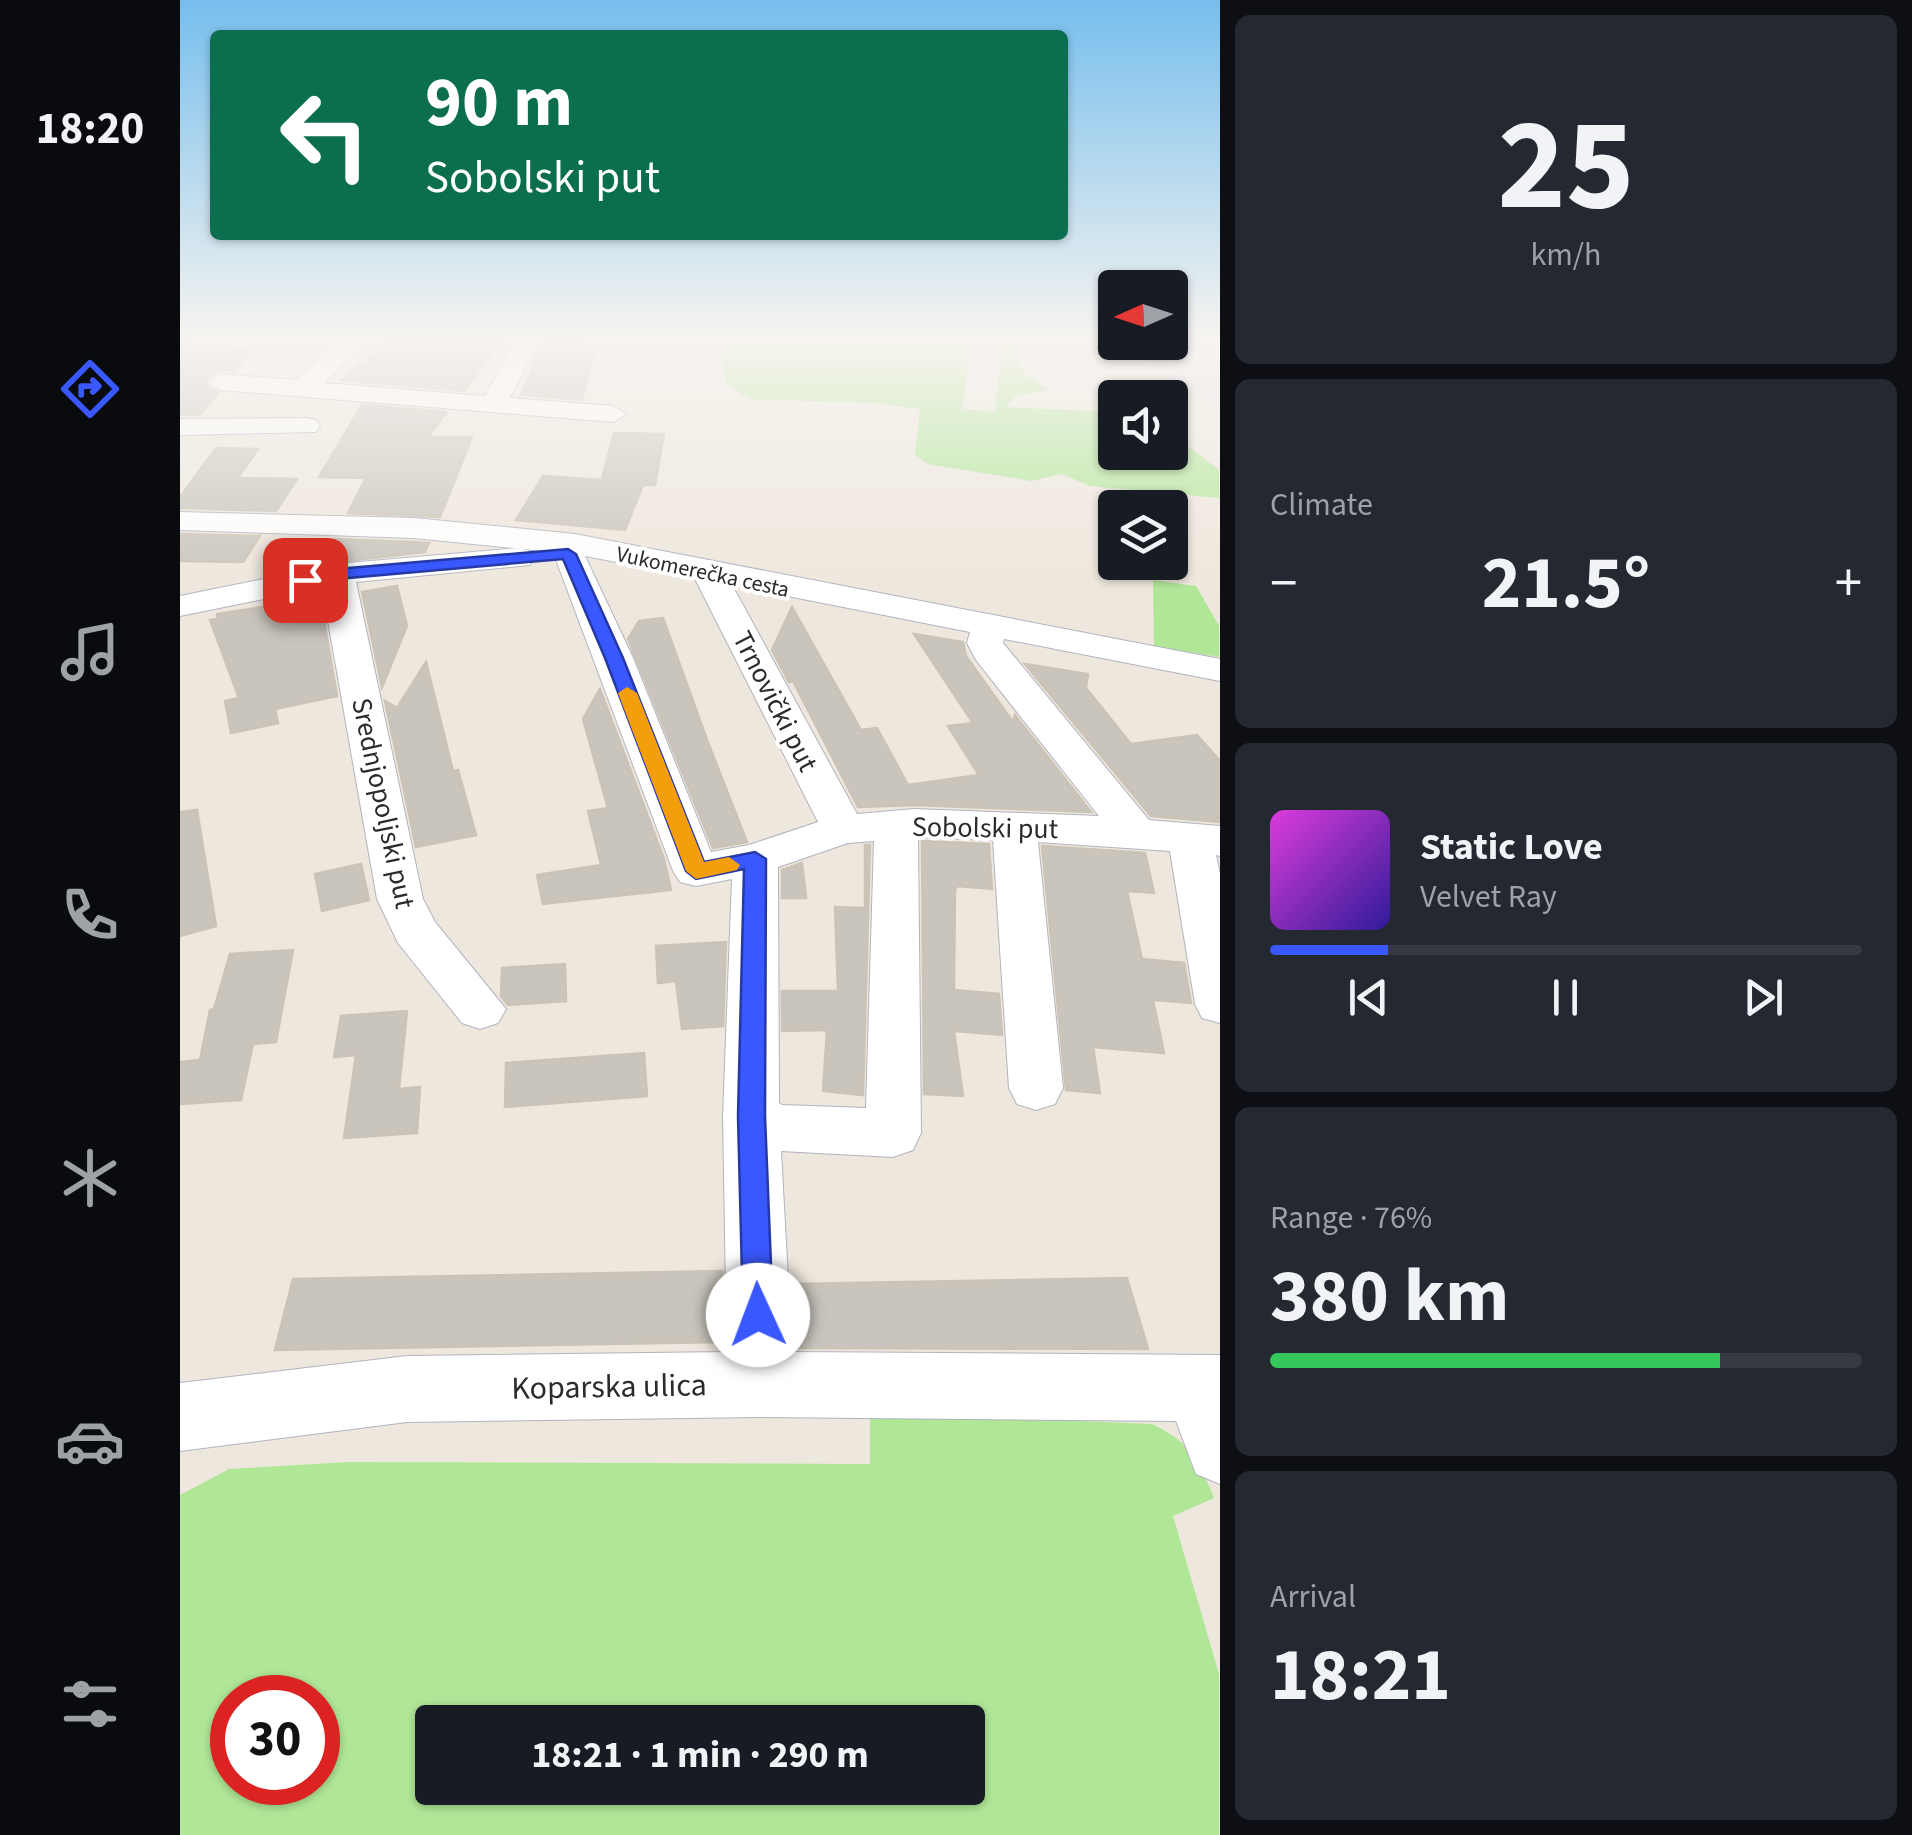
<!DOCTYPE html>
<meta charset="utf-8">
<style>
body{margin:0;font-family:"Source Sans 3",sans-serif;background:#242831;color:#f1f3f6;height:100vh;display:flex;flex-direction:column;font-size:38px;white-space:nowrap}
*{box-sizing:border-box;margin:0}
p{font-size:32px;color:#9ea1a6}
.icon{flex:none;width:55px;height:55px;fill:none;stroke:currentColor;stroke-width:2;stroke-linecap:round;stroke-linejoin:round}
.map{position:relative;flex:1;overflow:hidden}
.drawer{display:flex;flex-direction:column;gap:15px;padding:15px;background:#0d0f14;width:692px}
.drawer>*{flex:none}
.top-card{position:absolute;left:30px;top:30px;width:858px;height:210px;border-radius:10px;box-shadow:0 2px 8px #0004;background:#0b6e4f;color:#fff;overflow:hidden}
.needle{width:65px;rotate:267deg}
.tools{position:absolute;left:918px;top:270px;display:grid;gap:20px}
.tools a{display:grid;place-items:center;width:90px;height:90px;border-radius:10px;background:#171b24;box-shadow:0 2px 8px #0004;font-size:50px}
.speed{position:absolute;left:30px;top:1675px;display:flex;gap:20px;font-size:50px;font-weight:700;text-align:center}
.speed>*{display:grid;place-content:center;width:130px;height:130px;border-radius:50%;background:#171b24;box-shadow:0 2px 8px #0004;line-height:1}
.speed .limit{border:15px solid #d22;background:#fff;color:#111}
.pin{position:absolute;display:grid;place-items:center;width:85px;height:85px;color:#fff;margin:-42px;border-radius:20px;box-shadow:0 5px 15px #0006}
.me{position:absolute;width:110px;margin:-55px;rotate:358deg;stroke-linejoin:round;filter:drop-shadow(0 0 8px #0008)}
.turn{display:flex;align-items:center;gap:35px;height:210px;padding:0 50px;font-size:45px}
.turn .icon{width:130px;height:130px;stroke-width:2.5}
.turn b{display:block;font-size:70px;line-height:85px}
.big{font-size:75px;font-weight:700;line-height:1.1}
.drawer .widget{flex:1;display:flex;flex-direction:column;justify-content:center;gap:15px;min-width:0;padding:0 35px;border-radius:15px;background:#242831}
.drawer .dial{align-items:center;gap:0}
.dial b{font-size:130px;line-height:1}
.song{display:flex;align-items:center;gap:30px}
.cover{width:120px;height:120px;border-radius:15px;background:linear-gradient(135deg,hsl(300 70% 55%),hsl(250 70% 35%))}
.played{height:10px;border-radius:5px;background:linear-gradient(90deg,#3958ff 20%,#363941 20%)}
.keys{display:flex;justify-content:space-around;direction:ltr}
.heat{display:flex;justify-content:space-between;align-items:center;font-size:55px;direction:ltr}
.charge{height:15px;border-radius:8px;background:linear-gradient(90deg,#34c759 76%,#363941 0)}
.trip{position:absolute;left:235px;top:1705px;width:570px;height:100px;border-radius:10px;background:#171b24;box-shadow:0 2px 8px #0004;font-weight:700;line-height:100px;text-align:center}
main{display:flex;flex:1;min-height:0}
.tab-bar{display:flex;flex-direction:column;width:180px;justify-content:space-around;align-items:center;background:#090b0e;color:#9ea1a6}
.tab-bar .icon{width:70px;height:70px}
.tab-bar .active{color:#3958ff}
.tab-bar b{font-size:45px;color:#f1f3f6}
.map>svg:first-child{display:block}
.industrial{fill:#e0dee6}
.green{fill:#b0e797;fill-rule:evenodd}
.building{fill:#c9c4bc;stroke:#cac3b6;stroke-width:2.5}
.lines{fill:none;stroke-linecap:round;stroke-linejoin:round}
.minor-casing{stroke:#b1b3c0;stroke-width:2}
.minor{fill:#fff;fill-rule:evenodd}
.route{fill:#3958ff;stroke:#2539a6;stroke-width:2.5}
.slow{fill:#f59e0b}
.labels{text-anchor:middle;stroke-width:8;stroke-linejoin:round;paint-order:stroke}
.far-street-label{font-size:22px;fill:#2b2b2b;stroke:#fff}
.street-label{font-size:28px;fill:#2b2b2b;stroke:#fff}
.near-street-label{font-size:32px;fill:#2b2b2b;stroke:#fff}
</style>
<main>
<nav class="tab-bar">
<b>18:20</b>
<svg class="icon active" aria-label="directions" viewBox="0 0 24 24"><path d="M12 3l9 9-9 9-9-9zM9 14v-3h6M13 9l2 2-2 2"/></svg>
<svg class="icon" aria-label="music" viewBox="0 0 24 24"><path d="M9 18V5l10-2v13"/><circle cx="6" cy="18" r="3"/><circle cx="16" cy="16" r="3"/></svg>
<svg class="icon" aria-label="phone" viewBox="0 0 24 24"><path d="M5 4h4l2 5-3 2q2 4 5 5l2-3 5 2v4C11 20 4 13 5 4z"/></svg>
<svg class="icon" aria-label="climate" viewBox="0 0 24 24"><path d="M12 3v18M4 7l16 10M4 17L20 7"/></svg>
<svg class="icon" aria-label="car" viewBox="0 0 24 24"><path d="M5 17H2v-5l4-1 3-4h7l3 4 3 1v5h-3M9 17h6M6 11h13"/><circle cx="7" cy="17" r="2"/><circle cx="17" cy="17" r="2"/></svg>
<svg class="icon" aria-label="filters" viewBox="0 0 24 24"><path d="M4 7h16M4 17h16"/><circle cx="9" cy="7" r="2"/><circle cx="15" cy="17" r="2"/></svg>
</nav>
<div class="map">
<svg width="1040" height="1835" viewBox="0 0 1040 1835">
<rect width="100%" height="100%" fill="#eee7dd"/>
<path class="industrial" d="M 990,336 L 1039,336 L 1039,410 L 958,354 L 957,343 L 990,342 Z"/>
<g class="green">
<path d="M 545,336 L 725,336 L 791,343 L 782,409 L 815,412 L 823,336 L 840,336 L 837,360 L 848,377 L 869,390 L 835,396 L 826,407 L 935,412 L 935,452 L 990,452 L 990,432 L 1039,470 L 1039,498 L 910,486 L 882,474 L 851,481 L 748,464 L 735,455 L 740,409 L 696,403 L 570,399 L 546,384 L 542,364 Z"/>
<path d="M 973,580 L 1016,586 L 1039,626 L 1039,657 L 974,646 Z"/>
<path d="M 690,1412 L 972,1424 C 1011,1443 1018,1458 1034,1498 L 993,1516 L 1039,1674 L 1039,1835 L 0,1835 L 0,1495 L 49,1469 L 168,1462 L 690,1464 ZM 52,1698 L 138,1698 L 138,1782 L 52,1782 ZM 252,1722 L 788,1722 L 788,1788 L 252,1788 Z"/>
</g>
<g class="building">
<path d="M 206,336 L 296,336 L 324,338 L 284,391 L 162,380 L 194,353 Z"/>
<path d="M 364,341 L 416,344 L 402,400 L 341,395 Z"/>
<path d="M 0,342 L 72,351 L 55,371 L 40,370 L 25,379 L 25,385 L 38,393 L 20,415 L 0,415 Z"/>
<path d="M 182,405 L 267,412 L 248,437 L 292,437 L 260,517 L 168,513 L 186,478 L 139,477 Z"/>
<path d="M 434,433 L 484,434 L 475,485 L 463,485 L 445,530 L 336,520 L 363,476 L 422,480 Z"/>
<path d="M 36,448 L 78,449 L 58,478 L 117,479 L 96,511 L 0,508 L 0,497 Z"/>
<path d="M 0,534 L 80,536 L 63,562 L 0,561 Z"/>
<path d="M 154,539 L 234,542 L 249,543 L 245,552 L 140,564 Z"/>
<path d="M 217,586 L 227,626 L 202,687 L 182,592 Z"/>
<path d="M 140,598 L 157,696 L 95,709 L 98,723 L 51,733 L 45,701 L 59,698 L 30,620 L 38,619 L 37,614 Z"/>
<path d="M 612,607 L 681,730 L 697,728 L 728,785 L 799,775 L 768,726 L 793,723 L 734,634 L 783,642 L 786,656 L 833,722 L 835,715 L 911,812 L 734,805 L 678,807 L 613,681 L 609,682 L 592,650 Z"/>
<path d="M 483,618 L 527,740 L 567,842 L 533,848 L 448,639 L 459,621 Z"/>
<path d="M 246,662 L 273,771 L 278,770 L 296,835 L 236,847 L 205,701 L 217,708 Z"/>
<path d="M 845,664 L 908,674 L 906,688 L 951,744 L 1017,735 L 1040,761 L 1040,822 L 971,816 Z"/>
<path d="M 420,689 L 484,859 L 491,890 L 363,904 L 357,875 L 421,865 L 408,811 L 428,808 L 403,719 Z"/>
<path d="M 17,810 L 36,926 L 0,936 L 0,812 Z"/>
<path d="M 742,841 L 809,844 L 812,889 L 777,886 L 775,890 L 774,990 L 819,994 L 822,1035 L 774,1031 L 783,1096 L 744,1094 Z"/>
<path d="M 685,845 L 690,845 L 683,1095 L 643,1091 L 647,1030 L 602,1031 L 602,991 L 658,991 L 655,907 L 685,908 Z"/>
<path d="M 862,846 L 965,853 L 974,893 L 947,891 L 962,959 L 1004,963 L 1011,1003 L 973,1000 L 984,1053 L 913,1047 L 920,1093 L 886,1090 Z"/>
<path d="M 622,863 L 626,898 L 602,898 L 602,870 Z"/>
<path d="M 181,864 L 189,900 L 142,911 L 135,874 Z"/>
<path d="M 546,942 L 543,1026 L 502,1029 L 496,981 L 478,983 L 476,946 Z"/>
<path d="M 113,950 L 96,1042 L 73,1044 L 61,1100 L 0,1104 L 0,1062 L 20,1060 L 30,1010 L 34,1009 L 50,954 Z"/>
<path d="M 385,964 L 386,1001 L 328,1005 L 321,996 L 322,968 Z"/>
<path d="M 227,1011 L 219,1089 L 240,1087 L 237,1133 L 164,1138 L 176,1055 L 154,1057 L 161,1016 Z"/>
<path d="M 464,1053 L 467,1096 L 325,1107 L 326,1063 Z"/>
<path d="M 542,1271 L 543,1342 L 95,1350 L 113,1279 Z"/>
<path d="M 947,1278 L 968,1349 L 618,1348 L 615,1340 L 612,1284 Z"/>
</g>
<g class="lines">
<defs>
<g id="minor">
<path d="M 163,336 L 189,336 L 144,383 L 305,396 L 338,336 L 362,336 L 330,398 L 433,406 L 447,414 L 433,422 L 40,390 L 27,382 L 40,374 L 117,380 Z"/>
<path d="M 126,418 L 136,420 L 140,426 L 136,432 L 0,435 L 0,419 Z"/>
<path d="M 0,512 L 234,518 L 395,534 L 1040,659 L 1040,681 L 824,639 L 823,643 L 969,820 L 1040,826 L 1040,856 L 1036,855 L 1040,874 L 1040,1023 L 1022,1018 L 1015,1004 L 990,851 L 858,842 L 883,1088 L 875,1104 L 856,1110 L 837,1104 L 829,1088 L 813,840 L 738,837 L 741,1133 L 733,1150 L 713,1157 L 601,1151 L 612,1352 L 1040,1355 L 1040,1484 L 1016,1474 L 996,1421 L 581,1417 L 227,1422 L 0,1451 L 0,1383 L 227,1356 L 547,1352 L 543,1116 L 552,879 L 516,886 L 500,882 L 493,871 L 373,552 L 234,538 L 0,530 ZM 405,556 L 514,577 L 638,822 L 569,845 L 531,852 L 453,658 ZM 552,585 L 790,632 L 787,643 L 796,660 L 919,816 L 734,809 L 677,814 ZM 694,841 L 686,1108 L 602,1105 L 599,1103 L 598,867 L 668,843 Z"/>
<path d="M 338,548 L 350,551 L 354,558 L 350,565 L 176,582 L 243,899 L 255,922 L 326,1009 L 318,1023 L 300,1029 L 282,1023 L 218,943 L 197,899 L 142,587 L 0,616 L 0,596 L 157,564 Z"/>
</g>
</defs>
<use href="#minor" class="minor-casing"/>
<use href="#minor" class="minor"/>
</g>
<linearGradient id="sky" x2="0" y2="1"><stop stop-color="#76beed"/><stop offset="0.57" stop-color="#f7f4f0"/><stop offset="1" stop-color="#f7f4f0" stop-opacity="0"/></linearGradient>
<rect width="1040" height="593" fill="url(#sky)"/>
<path class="route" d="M 388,549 L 396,554 L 443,658 L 524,862 L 575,852 L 586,859 L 585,1116 L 593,1315 L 589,1325 L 578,1329 L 567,1325 L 563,1315 L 558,1116 L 564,869 L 516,879 L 506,871 L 425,658 L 383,559 L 157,579 L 125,585 L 117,580 L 157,569 Z"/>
<path class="slow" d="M 447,687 L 457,693 L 524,862 L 549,857 L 560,865 L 557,870 L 516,879 L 506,871 L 438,693 Z"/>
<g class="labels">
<g class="far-street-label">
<text transform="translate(523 571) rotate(12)" y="8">Vukomerečka cesta</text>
</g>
<g class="street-label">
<text transform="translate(596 701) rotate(63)" y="10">Trnovički put</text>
<text transform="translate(204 803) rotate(78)" y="10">Srednjopoljski put</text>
<text transform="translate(805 827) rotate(1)" y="10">Sobolski put</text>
</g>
<g class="near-street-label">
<text transform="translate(429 1386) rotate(-1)" y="11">Koparska ulica</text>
</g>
</g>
</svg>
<div class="tools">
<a><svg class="needle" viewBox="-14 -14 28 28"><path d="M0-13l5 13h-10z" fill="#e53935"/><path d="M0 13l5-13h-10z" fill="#9ea1a6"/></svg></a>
<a><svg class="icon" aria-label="sound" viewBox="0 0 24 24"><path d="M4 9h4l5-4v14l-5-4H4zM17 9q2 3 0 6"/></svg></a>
<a><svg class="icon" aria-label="layers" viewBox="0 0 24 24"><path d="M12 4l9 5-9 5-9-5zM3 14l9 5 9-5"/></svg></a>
</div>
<div class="speed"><div class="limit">30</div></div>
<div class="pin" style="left:125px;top:580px;background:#d93025"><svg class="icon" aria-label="arrive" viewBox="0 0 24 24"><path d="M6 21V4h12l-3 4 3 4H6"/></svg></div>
<svg class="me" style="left:578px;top:1315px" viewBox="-20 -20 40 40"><circle r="19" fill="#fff"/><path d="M0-13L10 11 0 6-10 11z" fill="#3958ff"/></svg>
<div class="trip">18:21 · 1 min · 290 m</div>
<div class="top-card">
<div class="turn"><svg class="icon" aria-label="left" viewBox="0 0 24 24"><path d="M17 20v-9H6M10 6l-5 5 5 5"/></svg><div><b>90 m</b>Sobolski put</div></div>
</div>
</div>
<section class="drawer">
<div class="widget dial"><b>25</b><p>km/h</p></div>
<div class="widget"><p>Climate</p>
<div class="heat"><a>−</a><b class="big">21.5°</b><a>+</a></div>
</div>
<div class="widget">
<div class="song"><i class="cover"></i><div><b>Static Love</b><p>Velvet Ray</p></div></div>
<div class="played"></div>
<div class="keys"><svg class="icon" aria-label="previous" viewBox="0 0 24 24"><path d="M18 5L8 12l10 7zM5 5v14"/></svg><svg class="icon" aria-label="pause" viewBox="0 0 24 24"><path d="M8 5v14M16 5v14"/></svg><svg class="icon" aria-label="next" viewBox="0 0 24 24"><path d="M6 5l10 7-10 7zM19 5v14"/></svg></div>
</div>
<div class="widget"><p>Range · 76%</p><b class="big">380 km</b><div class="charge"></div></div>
<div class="widget"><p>Arrival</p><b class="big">18:21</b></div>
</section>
</main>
